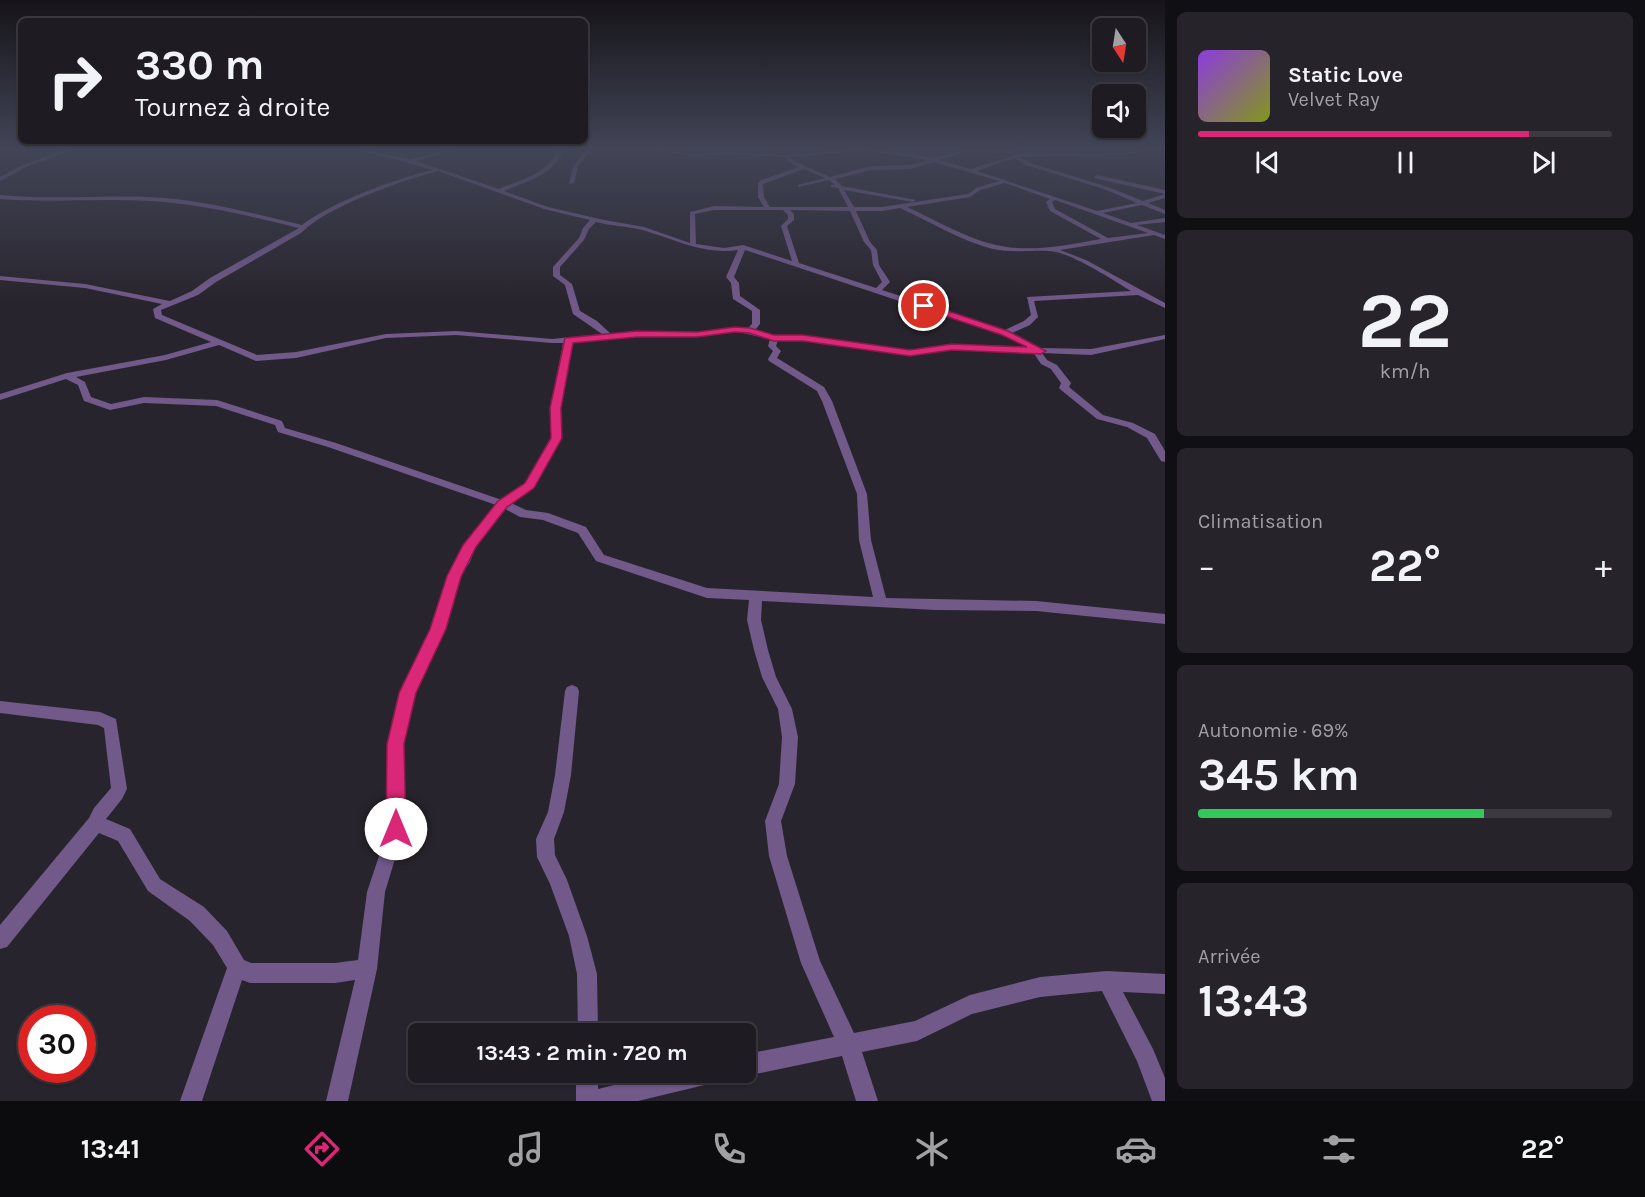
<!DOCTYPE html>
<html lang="fr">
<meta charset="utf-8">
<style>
body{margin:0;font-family:Karla,sans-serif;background:#26242a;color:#f1f3f6;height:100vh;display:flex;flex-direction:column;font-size:22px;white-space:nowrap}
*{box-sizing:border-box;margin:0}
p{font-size:20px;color:#a1a1a5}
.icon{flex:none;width:33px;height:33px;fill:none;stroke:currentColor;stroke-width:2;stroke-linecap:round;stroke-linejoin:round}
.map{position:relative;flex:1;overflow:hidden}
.sheet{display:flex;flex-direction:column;gap:12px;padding:12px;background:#100f13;width:480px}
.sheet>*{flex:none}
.top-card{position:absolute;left:18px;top:18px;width:570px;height:126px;border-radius:9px;box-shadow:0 2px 4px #0004,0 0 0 2px #3c3940;background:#1e1b22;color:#f1f3f6;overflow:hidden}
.needle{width:39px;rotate:168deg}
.controls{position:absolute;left:1092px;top:18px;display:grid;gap:12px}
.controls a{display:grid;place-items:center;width:54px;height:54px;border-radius:9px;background:#1e1b22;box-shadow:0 2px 4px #0004,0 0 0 2px #3c3940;font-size:30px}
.speed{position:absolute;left:18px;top:1005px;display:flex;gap:12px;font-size:30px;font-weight:700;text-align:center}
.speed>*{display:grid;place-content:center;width:78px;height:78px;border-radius:50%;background:#1e1b22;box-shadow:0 2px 4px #0004,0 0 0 2px #3c3940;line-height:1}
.speed .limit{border:9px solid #d22;background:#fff;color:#111}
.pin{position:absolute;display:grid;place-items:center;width:51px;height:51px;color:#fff;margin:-26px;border:3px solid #fff;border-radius:50%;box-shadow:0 2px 6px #0007}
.me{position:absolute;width:66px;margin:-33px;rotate:0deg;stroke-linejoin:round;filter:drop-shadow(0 0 4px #0008)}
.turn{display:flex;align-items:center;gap:21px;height:126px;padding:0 18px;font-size:27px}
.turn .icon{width:78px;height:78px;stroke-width:2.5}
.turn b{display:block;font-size:42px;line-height:51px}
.big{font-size:45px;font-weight:700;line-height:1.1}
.sheet .tile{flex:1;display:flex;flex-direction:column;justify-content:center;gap:9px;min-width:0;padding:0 21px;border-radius:9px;background:#26242a}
.sheet .dial{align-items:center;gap:0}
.dial b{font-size:78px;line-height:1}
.song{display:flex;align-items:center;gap:18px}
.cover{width:72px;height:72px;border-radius:9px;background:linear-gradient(135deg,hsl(270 70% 55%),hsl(70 70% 35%))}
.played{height:6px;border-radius:3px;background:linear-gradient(90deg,#db2777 80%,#3c3940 80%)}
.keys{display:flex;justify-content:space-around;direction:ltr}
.heat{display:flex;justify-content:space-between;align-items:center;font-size:33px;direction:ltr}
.charge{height:9px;border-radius:4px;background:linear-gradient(90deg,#34c759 69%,#3c3940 0)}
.trip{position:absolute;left:408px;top:1023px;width:348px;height:60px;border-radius:9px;background:#1e1b22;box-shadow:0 2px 4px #0004,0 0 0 2px #3c3940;font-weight:700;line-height:60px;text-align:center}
.menu{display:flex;height:96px;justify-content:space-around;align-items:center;background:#0c0b0e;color:#a1a1a5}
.menu .icon{width:42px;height:42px}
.menu .on{color:#db2777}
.menu b{font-size:27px;color:#f1f3f6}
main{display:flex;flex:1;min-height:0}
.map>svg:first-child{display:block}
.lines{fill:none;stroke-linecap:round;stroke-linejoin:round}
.street{fill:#71598a;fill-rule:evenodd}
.route{fill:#db2777;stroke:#8e194d;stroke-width:1.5}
</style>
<main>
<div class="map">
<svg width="1165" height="1101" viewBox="0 0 1165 1101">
<rect width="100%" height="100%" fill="#28242d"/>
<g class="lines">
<g class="street">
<path d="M 68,149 L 74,149 L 26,167 L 0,181 L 0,177 L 22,165 Z"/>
<path d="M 356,149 L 410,159 L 455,149 L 416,161 L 499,189 C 523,179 547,174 559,149 L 563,149 C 555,175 527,181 504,191 L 548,207 L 604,220 L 644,227 L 690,243 L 690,212 L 714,206 L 764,207 L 758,197 L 758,183 L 761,180 L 799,167 L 790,163 L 785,157 L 724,154 L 696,156 L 641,149 L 696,154 L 724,152 L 786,155 L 852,149 L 876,149 L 934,158 L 965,150 L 1024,149 L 1012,153 L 965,152 L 939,160 L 971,169 L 1018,154 L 1124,153 L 1158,149 L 1124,155 L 1020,157 L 1030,163 L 1108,187 L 1143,201 L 1165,194 L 1165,198 L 1148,203 L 1165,210 L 1165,214 L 1142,205 L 1103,213 L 1131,223 L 1165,218 L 1165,222 L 1137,225 L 1165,235 L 1165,239 L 1154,235 L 1060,250 L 1086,260 L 1165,303 L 1165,308 L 1138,295 L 1034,301 L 1038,317 L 1030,325 L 1012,333 L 1041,348 L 1091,349 L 1165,335 L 1165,339 L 1091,355 L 1042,353 L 1047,360 L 1057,365 L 1071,383 L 1069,387 L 1103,415 L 1133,423 L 1155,434 L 1165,451 L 1165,462 L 1161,461 L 1147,438 L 1127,427 L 1097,419 L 1061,390 L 1059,388 L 1061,383 L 1051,369 L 1041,364 L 1033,352 L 952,350 L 910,356 L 803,340 L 778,340 L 776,346 L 781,351 L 777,358 L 824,387 L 832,401 L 867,494 L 871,540 L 886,598 L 1036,601 L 1165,614 L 1165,624 L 1036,611 L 936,610 L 762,601 L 761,620 L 768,650 L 776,677 L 792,709 L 798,737 L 795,784 L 781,821 L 787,856 L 820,961 L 854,1033 L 915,1021 L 970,995 L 1040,977 L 1107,971 L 1165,974 L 1165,994 L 1123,992 L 1153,1049 L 1165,1078 L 1165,1101 L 1152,1101 L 1137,1061 L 1102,991 L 1040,997 L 972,1014 L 917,1041 L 862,1052 L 878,1101 L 856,1101 L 842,1056 L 746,1076 L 739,1072 L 746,1072 L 746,1054 L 834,1037 L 801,963 L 769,856 L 765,821 L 779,784 L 782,737 L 778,709 L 762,677 L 754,650 L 747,620 L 749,600 L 707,598 L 596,561 L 578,533 L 543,520 L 520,517 L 505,509 L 476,546 L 470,562 L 460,577 L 445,629 L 415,693 L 404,744 L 404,829 L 385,892 L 377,969 L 348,1101 L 326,1101 L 355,980 L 335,983 L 250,983 L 242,980 L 202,1101 L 180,1101 L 227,968 L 213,945 L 190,921 L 148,891 L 118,841 L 99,833 L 7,947 L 0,949 L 0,925 L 89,818 L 94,808 L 111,788 L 104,728 L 98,725 L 0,713 L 0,701 L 100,712 L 116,719 L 127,789 L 122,799 L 106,819 L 130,829 L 160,879 L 204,907 L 227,931 L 244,960 L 251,963 L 335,963 L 358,960 L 367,892 L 388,829 L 388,744 L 401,693 L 431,629 L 448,576 L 458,561 L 466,542 L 496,505 L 328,447 L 278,432 L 275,425 L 216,406 L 144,403 L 110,410 L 84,401 L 78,385 L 66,379 L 0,400 L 0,394 L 67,373 L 165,355 L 211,342 L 155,318 L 153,309 L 162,304 L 85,288 L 0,280 L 0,276 L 85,284 L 170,301 L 192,291 L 210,278 L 299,228 C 250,216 201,204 151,201 C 101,198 50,203 0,199 L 0,195 C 49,200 98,195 148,197 C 200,199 251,213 302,225 C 330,203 397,178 433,170 ZM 866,150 L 929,160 L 910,165 L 871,166 L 830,177 L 794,161 L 790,157 ZM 1014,158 L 1026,165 L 1104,189 L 1137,203 L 1097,211 L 977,171 ZM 934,162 L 999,181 L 976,188 L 968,194 L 882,207 L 854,207 L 844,190 L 913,202 L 916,200 L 842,186 L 835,179 L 871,170 L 910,169 ZM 804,169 L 825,178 L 798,185 L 798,187 L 829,180 L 835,185 L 831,185 L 831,187 L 838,188 L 848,207 L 770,207 L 764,197 L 763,184 ZM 438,171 L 544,209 L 590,220 L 583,228 L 579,238 L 553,267 L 553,276 L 565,285 L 573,314 L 602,334 L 552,339 L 456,331 L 386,334 L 296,352 L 257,355 L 162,315 L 161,310 L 198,295 L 216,282 L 301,233 C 328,206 400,181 438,171 ZM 1005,183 L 1050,199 L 1046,202 L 1050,211 L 1101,239 C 1067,245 1031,253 996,245 C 965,238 936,220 907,207 L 970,197 L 980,190 ZM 1055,200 L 1148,233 L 1108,238 L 1055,209 L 1052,202 ZM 900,208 C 931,222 961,241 993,249 C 1012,253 1030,250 1049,251 C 1071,252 1111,279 1131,291 L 1027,297 L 1031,315 L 1024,321 L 1005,330 L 882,290 L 890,282 L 879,265 L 877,250 L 870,242 L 856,211 L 882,211 ZM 714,210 L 783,210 L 788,215 L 788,219 L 781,226 L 792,261 L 743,245 L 724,248 L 696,244 L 695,214 ZM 790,210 L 850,211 L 864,242 L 871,250 L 873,265 L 882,282 L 876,288 L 799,263 L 787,226 L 794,220 L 794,214 ZM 596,222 C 611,226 627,226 642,230 C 675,239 703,255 738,250 L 726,277 L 731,283 L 733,299 L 752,311 L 752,324 L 748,328 C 730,326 714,331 696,333 C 668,334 640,331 611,334 L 597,321 L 580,311 L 572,284 L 560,275 L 560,267 L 584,240 L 589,229 ZM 745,250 L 1002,335 L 1028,347 L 952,344 L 910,350 L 803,336 L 774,336 L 755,330 L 760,324 L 760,310 L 740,296 L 739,283 L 734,277 ZM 734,331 L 770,339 L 768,346 L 773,351 L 768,359 L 769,361 L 817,391 L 822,401 L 857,494 L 859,540 L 873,597 L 707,588 L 604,555 L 586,527 L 548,513 L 526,510 L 511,503 L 533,487 L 562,438 L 561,408 L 572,342 L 637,336 L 697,337 ZM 456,335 L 552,343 L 563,343 L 551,408 L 552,438 L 525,483 L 502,500 L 336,443 L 285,428 L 282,421 L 217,400 L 144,397 L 111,404 L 91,397 L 85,382 L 76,377 L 166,360 L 219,345 L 256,361 L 296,358 L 386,338 Z"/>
<path d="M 588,149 L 592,149 L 578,166 L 574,183 L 569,184 L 573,166 Z"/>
<path d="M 1096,175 L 1165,190 L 1165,194 L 1094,178 Z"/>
<path d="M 572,685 L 577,687 L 579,691 L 571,775 L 564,812 L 554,839 L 555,855 L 567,880 L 587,936 L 597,974 L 598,1034 L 578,1034 L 577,974 L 569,936 L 550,884 L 537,857 L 536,839 L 548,812 L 555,775 L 565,691 L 567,687 Z"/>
<path d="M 576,1072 L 598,1072 L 598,1089 L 667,1072 L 723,1072 L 721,1080 L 713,1083 L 638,1101 L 576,1101 Z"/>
</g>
</g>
<linearGradient id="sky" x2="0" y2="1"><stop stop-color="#161419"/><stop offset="0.49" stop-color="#424557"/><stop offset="1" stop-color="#424557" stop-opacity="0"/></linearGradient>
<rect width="1165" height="303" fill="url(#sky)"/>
<path class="route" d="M 924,303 L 1008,331 L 1046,351 L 1041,354 L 952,350 L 910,356 L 803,341 L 774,341 L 749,333 L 735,332 L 697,337 L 637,337 L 573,343 L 561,408 L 562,438 L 534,488 L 507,507 L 476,547 L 461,577 L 446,629 L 416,693 L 404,744 L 406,829 L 403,836 L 396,839 L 389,836 L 386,829 L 387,744 L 399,693 L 430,629 L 447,576 L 463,545 L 498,501 L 525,483 L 551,438 L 550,408 L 565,338 L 637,331 L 697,332 L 735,327 L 750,328 L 774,335 L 803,335 L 910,350 L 952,344 L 1027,347 L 1002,335 L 921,308 L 921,304 Z"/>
</svg>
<div class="controls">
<a><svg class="needle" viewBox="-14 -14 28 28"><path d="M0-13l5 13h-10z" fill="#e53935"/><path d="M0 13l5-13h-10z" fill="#a1a1a5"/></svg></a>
<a><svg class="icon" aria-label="sound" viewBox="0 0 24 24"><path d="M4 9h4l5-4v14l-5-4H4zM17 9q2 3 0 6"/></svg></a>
</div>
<div class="speed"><div class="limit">30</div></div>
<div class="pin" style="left:924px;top:306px;background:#d93025"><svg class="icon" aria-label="arrive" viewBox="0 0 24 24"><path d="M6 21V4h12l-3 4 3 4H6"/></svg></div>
<svg class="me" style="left:396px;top:829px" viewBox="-20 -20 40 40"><circle r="19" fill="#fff"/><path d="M0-13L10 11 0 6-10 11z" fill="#db2777"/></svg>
<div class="trip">13:43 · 2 min · 720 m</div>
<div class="top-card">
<div class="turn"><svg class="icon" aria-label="right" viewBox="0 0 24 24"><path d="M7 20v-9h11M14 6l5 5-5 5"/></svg><div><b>330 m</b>Tournez à droite</div></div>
</div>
</div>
<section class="sheet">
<div class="tile">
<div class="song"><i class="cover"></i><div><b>Static Love</b><p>Velvet Ray</p></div></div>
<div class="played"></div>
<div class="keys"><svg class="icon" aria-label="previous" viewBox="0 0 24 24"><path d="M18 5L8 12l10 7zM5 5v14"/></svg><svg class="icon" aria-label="pause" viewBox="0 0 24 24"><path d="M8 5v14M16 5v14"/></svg><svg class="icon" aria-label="next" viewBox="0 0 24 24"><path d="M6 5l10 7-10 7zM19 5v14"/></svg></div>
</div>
<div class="tile dial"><b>22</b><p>km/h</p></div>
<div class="tile"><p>Climatisation</p>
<div class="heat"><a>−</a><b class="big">22°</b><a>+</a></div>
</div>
<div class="tile"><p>Autonomie · 69%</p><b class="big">345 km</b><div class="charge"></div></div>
<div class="tile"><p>Arrivée</p><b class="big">13:43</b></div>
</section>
</main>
<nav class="menu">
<b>13:41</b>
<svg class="icon on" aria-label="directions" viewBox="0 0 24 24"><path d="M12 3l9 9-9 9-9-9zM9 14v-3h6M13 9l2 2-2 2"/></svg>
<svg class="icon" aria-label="music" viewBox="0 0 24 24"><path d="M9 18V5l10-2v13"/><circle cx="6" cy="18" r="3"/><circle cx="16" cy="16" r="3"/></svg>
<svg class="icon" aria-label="phone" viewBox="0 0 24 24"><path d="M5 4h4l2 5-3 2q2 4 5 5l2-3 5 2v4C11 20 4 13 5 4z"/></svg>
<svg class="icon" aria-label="climate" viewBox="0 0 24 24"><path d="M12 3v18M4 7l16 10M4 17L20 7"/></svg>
<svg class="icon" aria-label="car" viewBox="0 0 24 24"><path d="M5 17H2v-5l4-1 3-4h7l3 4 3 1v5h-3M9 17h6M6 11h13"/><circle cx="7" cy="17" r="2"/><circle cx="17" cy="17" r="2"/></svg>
<svg class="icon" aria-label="filters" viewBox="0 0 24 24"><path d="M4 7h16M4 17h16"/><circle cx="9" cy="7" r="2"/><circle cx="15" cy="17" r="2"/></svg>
<b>22°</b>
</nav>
